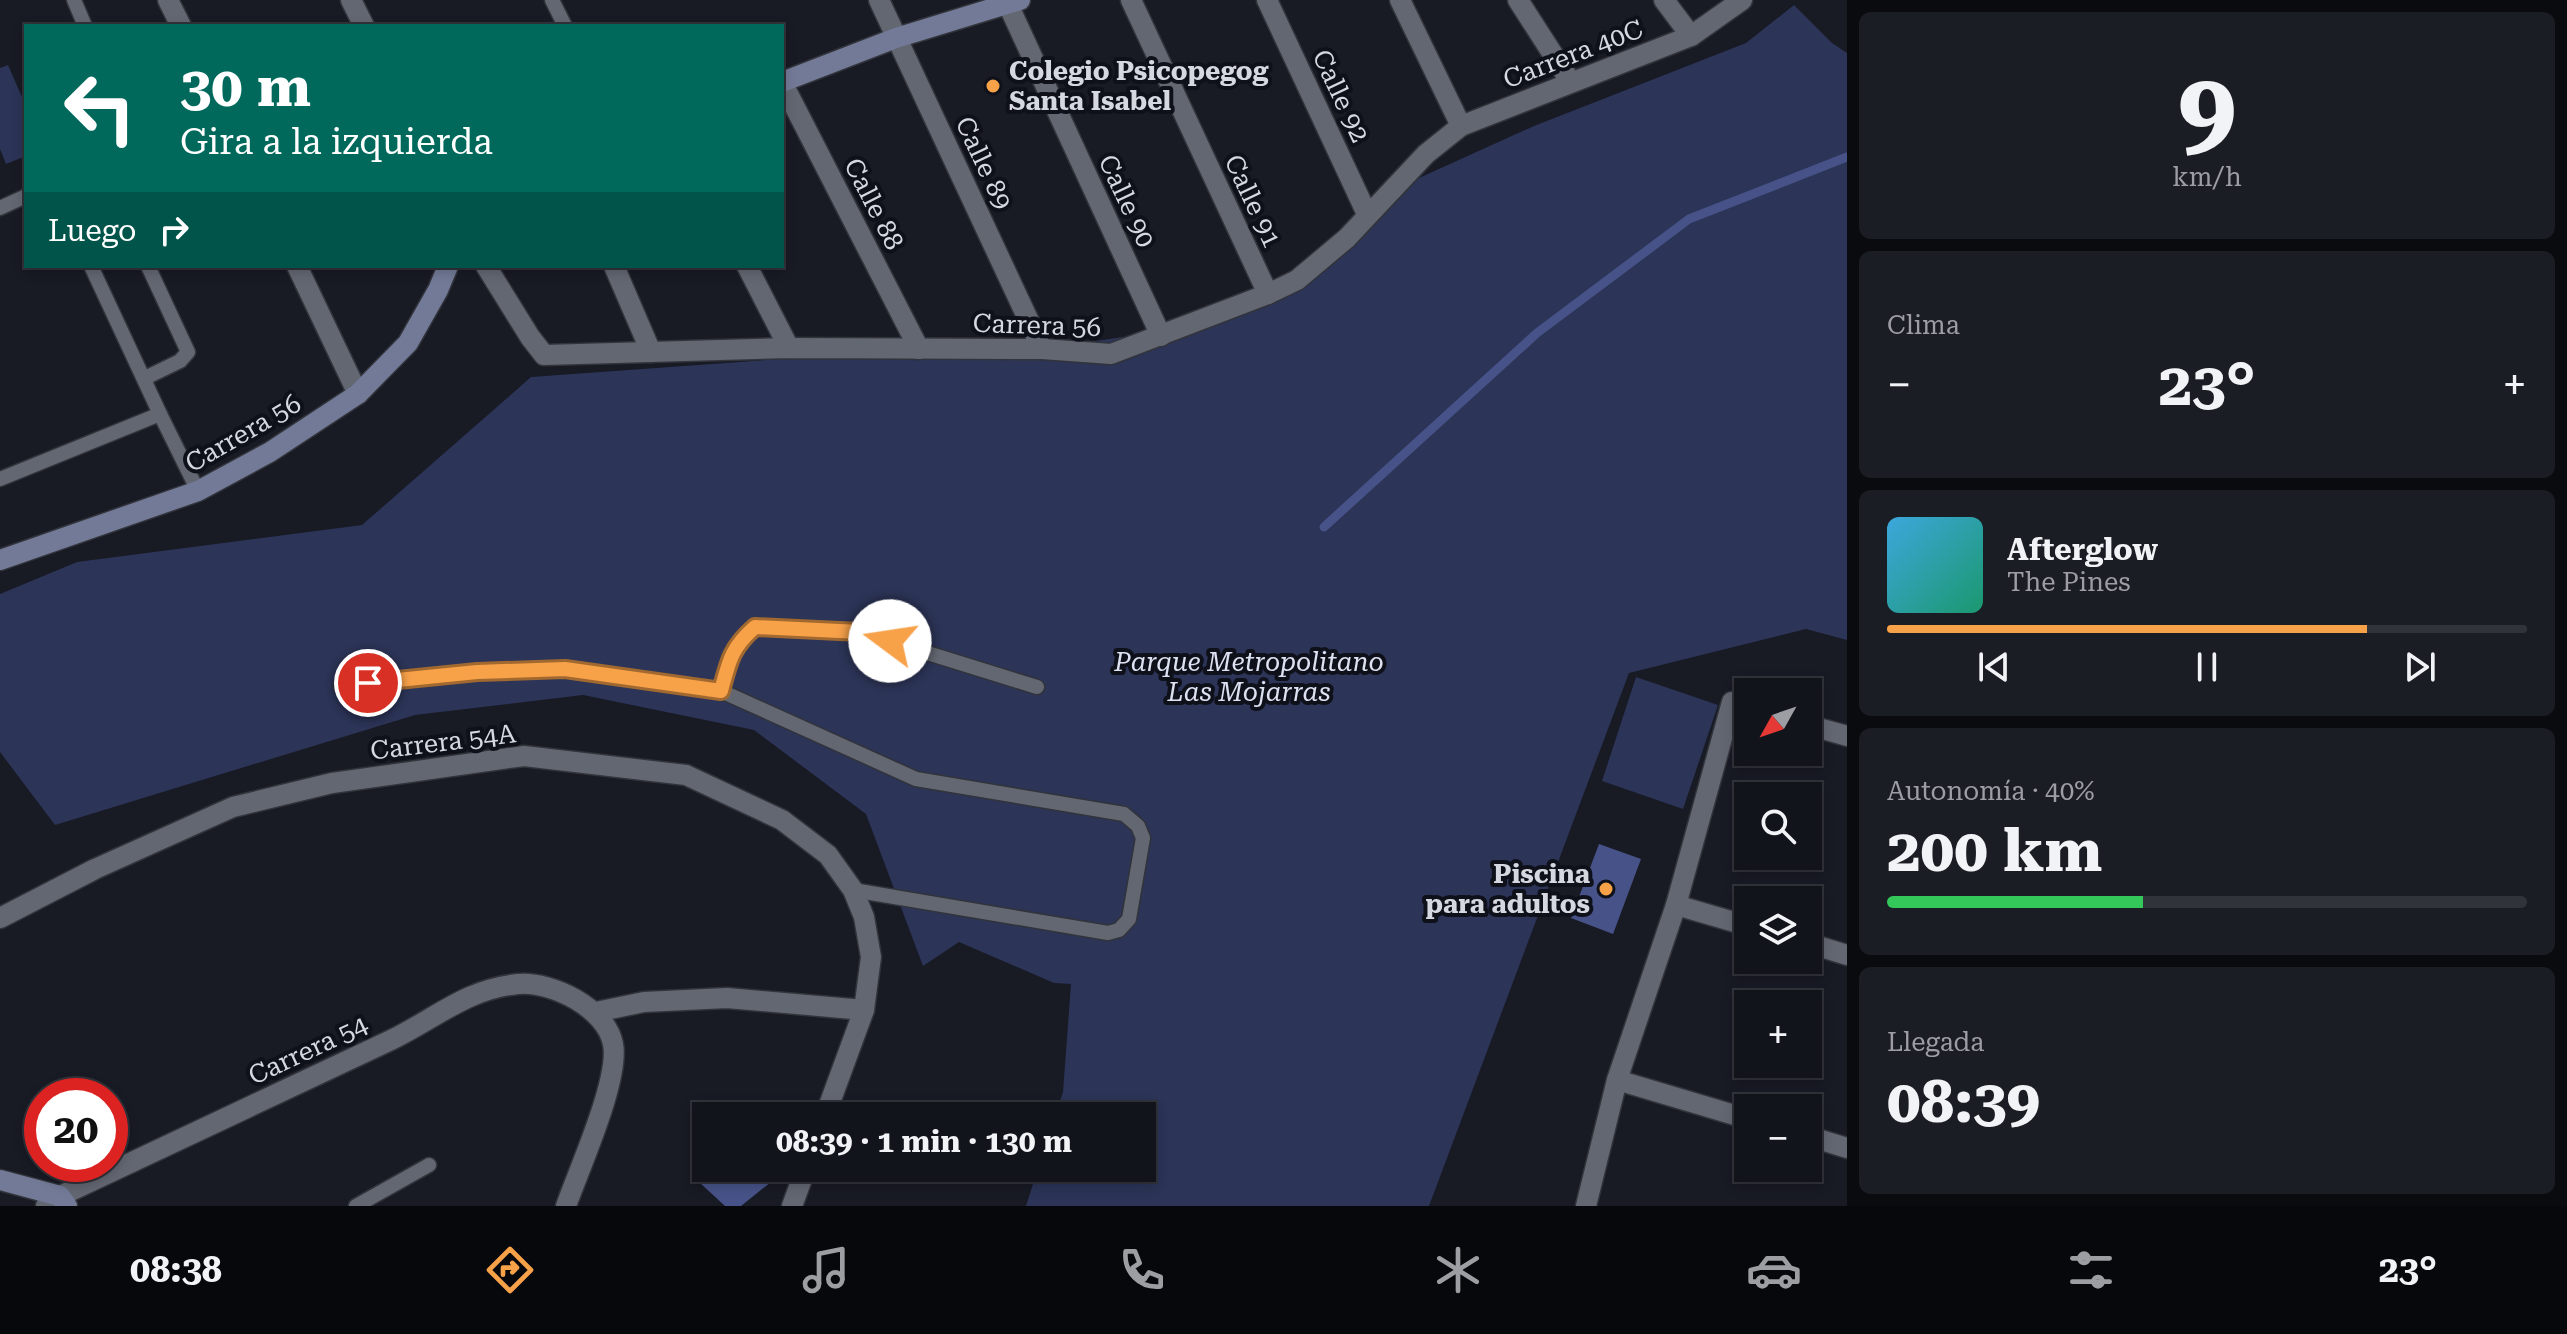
<!DOCTYPE html>
<html lang="es">
<meta charset="utf-8">
<style>
body{margin:0;font-family:"Roboto Serif",serif;background:#1b1d24;color:#f1f3f6;height:100vh;display:flex;flex-direction:column;font-size:30px;white-space:nowrap}
*{box-sizing:border-box;margin:0}
p{font-size:26px;color:#9c9ea3}
.icon{flex:none;width:44px;height:44px;fill:none;stroke:currentColor;stroke-width:2;stroke-linecap:round;stroke-linejoin:round}
.map{position:relative;flex:1;overflow:hidden}
.sheet{display:flex;flex-direction:column;gap:12px;padding:12px;background:#0a0b0f;width:720px}
.sheet>*{flex:none}
.guide{position:absolute;left:24px;top:24px;width:760px;height:244px;border-radius:0px;box-shadow:0 4px 12px #0003,0 0 0 2px #31333a;background:#00695c;color:#fff;overflow:hidden}
.needle{width:52px;rotate:230deg}
.fabs{position:absolute;left:1734px;top:678px;display:grid;gap:16px}
.fabs a{display:grid;place-items:center;width:88px;height:88px;border-radius:0px;background:#12141b;box-shadow:0 4px 12px #0003,0 0 0 2px #31333a;font-size:40px}
.speed{position:absolute;left:24px;top:1078px;display:flex;gap:16px;font-size:40px;font-weight:700;text-align:center}
.speed>*{display:grid;place-content:center;width:104px;height:104px;border-radius:50%;background:#12141b;box-shadow:0 4px 12px #0003,0 0 0 2px #31333a;line-height:1}
.speed .limit{border:12px solid #d22;background:#fff;color:#111}
.pin{position:absolute;display:grid;place-items:center;width:68px;height:68px;color:#fff;margin:-34px;border:4px solid #fff;border-radius:50%;box-shadow:0 2px 8px #0007}
.me{position:absolute;width:88px;margin:-44px;rotate:284deg;stroke-linejoin:round;filter:drop-shadow(0 0 6px #0008)}
.turn{display:flex;align-items:center;gap:28px;height:168px;padding:0 24px;font-size:36px}
.turn .icon{width:104px;height:104px;stroke-width:2.5}
.turn b{display:block;font-size:56px;line-height:68px}
.then{display:flex;align-items:center;height:76px;padding:0 24px;background:#0003;gap:16px;font-size:30px}
.big{font-size:60px;font-weight:700;line-height:1.1}
.sheet .widget{flex:1;display:flex;flex-direction:column;justify-content:center;gap:12px;min-width:0;padding:0 28px;border-radius:12px;background:#1b1d24}
.sheet .dial{align-items:center;gap:0}
.dial b{font-size:104px;line-height:1}
.song{display:flex;align-items:center;gap:24px}
.cover{width:96px;height:96px;border-radius:12px;background:linear-gradient(135deg,hsl(200 70% 55%),hsl(160 70% 35%))}
.played{height:8px;border-radius:4px;background:linear-gradient(90deg,#f7a149 75%,#31333a 75%)}
.keys{display:flex;justify-content:space-around;direction:ltr}
.heat{display:flex;justify-content:space-between;align-items:center;font-size:44px;direction:ltr}
.charge{height:12px;border-radius:6px;background:linear-gradient(90deg,#34c759 40%,#31333a 0)}
.trip{position:absolute;left:692px;top:1102px;width:464px;height:80px;border-radius:0px;background:#12141b;box-shadow:0 4px 12px #0003,0 0 0 2px #31333a;font-weight:700;line-height:80px;text-align:center}
.tabs{display:flex;height:128px;justify-content:space-around;align-items:center;background:#07080b;color:#9c9ea3}
.tabs .icon{width:56px;height:56px}
.tabs .current{color:#f7a149}
.tabs b{font-size:36px;color:#f1f3f6}
main{display:flex;flex:1;min-height:0}
.map>svg:first-child{display:block}
.green{fill:#2c3457}
.water{fill:#475388}
.lines{fill:none;stroke-linecap:round;stroke-linejoin:round}
.stream{stroke:#475388;stroke-width:9}
.lane-casing{stroke:#32343b;stroke-width:17}
.street-casing{stroke:#32343b;stroke-width:23}
.secondary-casing{stroke:#32343b;stroke-width:23}
.lane{stroke:#636772;stroke-width:14}
.street{stroke:#636772;stroke-width:20}
.secondary{stroke:#727a97;stroke-width:20}
.route-casing{stroke:#a1692f;stroke-width:20}
.route{stroke:#f7a149;stroke-width:14}
.poi-dot{fill:#f7a149;stroke:#0f111a;stroke-width:3}
.labels{text-anchor:middle;stroke-width:8;stroke-linejoin:round;paint-order:stroke}
.street-label{font-size:26px;fill:#d6d8df;stroke:#0f111a}
.poi-label{font-size:26px;font-weight:bold;fill:#d6d8df;stroke:#0f111a;text-anchor:start}
.park-label{font-size:26px;font-style:italic;fill:#dde2f3;stroke:#0f111a}
</style>
<main>
<div class="map">
<svg width="1847" height="1206" viewBox="0 0 1847 1206">
<rect width="100%" height="100%" fill="#181a24"/>
<g class="green">
<path d="M 1794,5 L 1832,43 L 1847,53 L 1847,640 L 1806,629 L 1629,673 L 1429,1206 L 1026,1206 L 1038,1168 L 1142,1168 L 1142,1116 L 1055,1116 L 1063,1092 L 1071,984 L 1054,983 L 959,942 L 923,966 L 866,814 L 754,730 L 583,695 L 415,715 L 55,825 L 0,752 L 0,594 L 77,562 L 362,525 L 531,377 L 919,349 L 1042,349 L 1211,324 L 1330,252 L 1388,192 L 1534,126 L 1746,43 Z"/>
<path d="M 8,65 L 26,106 L 26,156 L 6,164 L 0,149 L 0,68 Z"/>
<path d="M 1636,677 L 1718,705 L 1683,809 L 1602,781 Z"/>
</g>
<g class="water">
<path d="M 1599,844 L 1641,859 L 1613,934 L 1571,918 Z"/>
<path d="M 721,1168 L 775,1168 L 781,1174 L 741,1206 L 725,1206 L 699,1182 Z"/>
</g>
<g class="lines">
<path class="stream" d="M 1324,527 L 1537,333 L 1689,219 L 1847,157"/>
<defs>
<g id="lane">
<path d="M 74,0 L 85,26"/>
<path d="M 552,0 L 565,26"/>
<path d="M 0,208 L 26,196"/>
<path d="M 145,378 L 180,361 L 188,352 L 148,266"/>
<path d="M 160,414 L 198,491"/>
<path d="M 0,479 L 160,414 L 91,266"/>
<path d="M 341,686 L 477,672 L 565,669 L 721,691 L 916,779 L 1124,814 L 1138,826 L 1143,838 L 1129,919 L 1119,930 L 1108,933 L 853,890"/>
<path d="M 721,691 C 729,661 731,648 755,627 L 860,632 L 1037,687"/>
<path d="M 356,1206 L 429,1165"/>
</g>
<g id="street">
<path d="M 168,0 L 181,26"/>
<path d="M 351,0 L 364,26"/>
<path d="M 879,0 L 1042,349"/>
<path d="M 1006,0 L 1161,336"/>
<path d="M 1131,0 L 1268,294"/>
<path d="M 1267,0 L 1367,214"/>
<path d="M 1400,0 L 1461,126"/>
<path d="M 1518,0 L 1570,81"/>
<path d="M 1664,0 L 1691,36"/>
<path d="M 782,82 L 919,349"/>
<path d="M 297,266 L 358,394"/>
<path d="M 486,266 L 530,337 L 544,355 L 789,348 L 1042,349 L 1111,354 L 1268,294 L 1297,280 L 1347,238 L 1426,154 L 1461,126 L 1691,36 L 1742,0"/>
<path d="M 614,266 L 651,352"/>
<path d="M 747,266 L 789,348"/>
<path d="M 1808,725 L 1847,736"/>
<path d="M 1676,905 L 1748,926"/>
<path d="M 0,918 L 95,869 L 233,807 L 332,783 L 524,756 L 686,775 L 782,820 L 828,855 L 853,890 L 864,917 L 871,957 L 864,1010 L 825,1116"/>
<path d="M 1808,943 L 1847,955"/>
<path d="M 596,1012 L 644,1002 L 727,998 L 864,1010"/>
<path d="M 1617,1080 L 1748,1119"/>
<path d="M 1808,1136 L 1847,1148"/>
<path d="M 46,1206 L 60,1196 C 171,1144 281,1092 391,1040 C 435,1019 466,989 518,984 C 552,981 606,1008 613,1044 C 620,1079 579,1169 566,1206"/>
<path d="M 792,1206 L 806,1168"/>
<path d="M 1586,1206 L 1617,1080 L 1676,905 L 1732,702 L 1748,706"/>
</g>
<g id="secondary">
<path d="M 782,82 L 896,38 L 1020,0"/>
<path d="M 0,560 L 198,491 L 270,452 L 358,394 L 408,343 L 438,290 L 448,266"/>
<path d="M 0,1180 L 60,1196 L 67,1206"/>
</g>
</defs>
<use href="#lane" class="lane-casing"/>
<use href="#street" class="street-casing"/>
<use href="#secondary" class="secondary-casing"/>
<use href="#lane" class="lane"/>
<use href="#street" class="street"/>
<use href="#secondary" class="secondary"/>
</g>
<g class="lines">
<defs>
<path id="route" d="M 368,683 L 477,672 L 565,669 L 721,691 C 729,661 731,648 755,627 L 860,632 L 890,641"/>
</defs>
<use href="#route" class="route-casing"/>
<use href="#route" class="route"/>
</g>
<g class="poi-dot">
<circle cx="993" cy="86" r="8"/>
<circle cx="1606" cy="889" r="8"/>
</g>
<g class="labels">
<g class="street-label">
<text transform="translate(1573 54) rotate(-21)" y="9">Carrera 40C</text>
<text transform="translate(1341 96) rotate(65)" y="9">Calle 92</text>
<text transform="translate(984 163) rotate(65)" y="9">Calle 89</text>
<text transform="translate(1127 201) rotate(65)" y="9">Calle 90</text>
<text transform="translate(1253 201) rotate(65)" y="9">Calle 91</text>
<text transform="translate(874 204) rotate(63)" y="9">Calle 88</text>
<text transform="translate(1037 325) rotate(2)" y="9">Carrera 56</text>
<text transform="translate(243 433) rotate(-30)" y="9">Carrera 56</text>
<text transform="translate(443 742) rotate(-7)" y="9">Carrera 54A</text>
<text transform="translate(308 1050) rotate(-25)" y="9">Carrera 54</text>
</g>
<g class="poi-label">
<text x="1009" y="80">Colegio Psicopegog<tspan x="1009" dy="30">Santa Isabel</tspan></text>
<text x="1590" y="883" text-anchor="end">Piscina<tspan x="1590" dy="30">para adultos</tspan></text>
</g>
<g class="park-label">
<text x="1249" y="671">Parque Metropolitano<tspan x="1249" dy="30">Las Mojarras</tspan></text>
</g>
</g>
</svg>
<div class="fabs">
<a><svg class="needle" viewBox="-14 -14 28 28"><path d="M0-13l5 13h-10z" fill="#e53935"/><path d="M0 13l5-13h-10z" fill="#9c9ea3"/></svg></a>
<a><svg class="icon" aria-label="search" viewBox="0 0 24 24"><circle cx="10" cy="10" r="6"/><path d="M15 15l6 6"/></svg></a>
<a><svg class="icon" aria-label="layers" viewBox="0 0 24 24"><path d="M12 4l9 5-9 5-9-5zM3 14l9 5 9-5"/></svg></a>
<a>+</a>
<a>−</a>
</div>
<div class="speed"><div class="limit">20</div></div>
<div class="pin" style="left:368px;top:683px;background:#d93025"><svg class="icon" aria-label="arrive" viewBox="0 0 24 24"><path d="M6 21V4h12l-3 4 3 4H6"/></svg></div>
<svg class="me" style="left:890px;top:641px" viewBox="-20 -20 40 40"><circle r="19" fill="#fff"/><path d="M0-13L10 11 0 6-10 11z" fill="#f7a149"/></svg>
<div class="trip">08:39 · 1 min · 130 m</div>
<div class="guide">
<div class="turn"><svg class="icon" aria-label="left" viewBox="0 0 24 24"><path d="M17 20v-9H6M10 6l-5 5 5 5"/></svg><div><b>30 m</b>Gira a la izquierda</div></div>
<div class="then">Luego<svg class="icon" aria-label="right" viewBox="0 0 24 24"><path d="M7 20v-9h11M14 6l5 5-5 5"/></svg></div>
</div>
</div>
<section class="sheet">
<div class="widget dial"><b>9</b><p>km/h</p></div>
<div class="widget"><p>Clima</p>
<div class="heat"><a>−</a><b class="big">23°</b><a>+</a></div>
</div>
<div class="widget">
<div class="song"><i class="cover"></i><div><b>Afterglow</b><p>The Pines</p></div></div>
<div class="played"></div>
<div class="keys"><svg class="icon" aria-label="previous" viewBox="0 0 24 24"><path d="M18 5L8 12l10 7zM5 5v14"/></svg><svg class="icon" aria-label="pause" viewBox="0 0 24 24"><path d="M8 5v14M16 5v14"/></svg><svg class="icon" aria-label="next" viewBox="0 0 24 24"><path d="M6 5l10 7-10 7zM19 5v14"/></svg></div>
</div>
<div class="widget"><p>Autonomía · 40%</p><b class="big">200 km</b><div class="charge"></div></div>
<div class="widget"><p>Llegada</p><b class="big">08:39</b></div>
</section>
</main>
<nav class="tabs">
<b>08:38</b>
<svg class="icon current" aria-label="directions" viewBox="0 0 24 24"><path d="M12 3l9 9-9 9-9-9zM9 14v-3h6M13 9l2 2-2 2"/></svg>
<svg class="icon" aria-label="music" viewBox="0 0 24 24"><path d="M9 18V5l10-2v13"/><circle cx="6" cy="18" r="3"/><circle cx="16" cy="16" r="3"/></svg>
<svg class="icon" aria-label="phone" viewBox="0 0 24 24"><path d="M5 4h4l2 5-3 2q2 4 5 5l2-3 5 2v4C11 20 4 13 5 4z"/></svg>
<svg class="icon" aria-label="climate" viewBox="0 0 24 24"><path d="M12 3v18M4 7l16 10M4 17L20 7"/></svg>
<svg class="icon" aria-label="car" viewBox="0 0 24 24"><path d="M5 17H2v-5l4-1 3-4h7l3 4 3 1v5h-3M9 17h6M6 11h13"/><circle cx="7" cy="17" r="2"/><circle cx="17" cy="17" r="2"/></svg>
<svg class="icon" aria-label="filters" viewBox="0 0 24 24"><path d="M4 7h16M4 17h16"/><circle cx="9" cy="7" r="2"/><circle cx="15" cy="17" r="2"/></svg>
<b>23°</b>
</nav>
